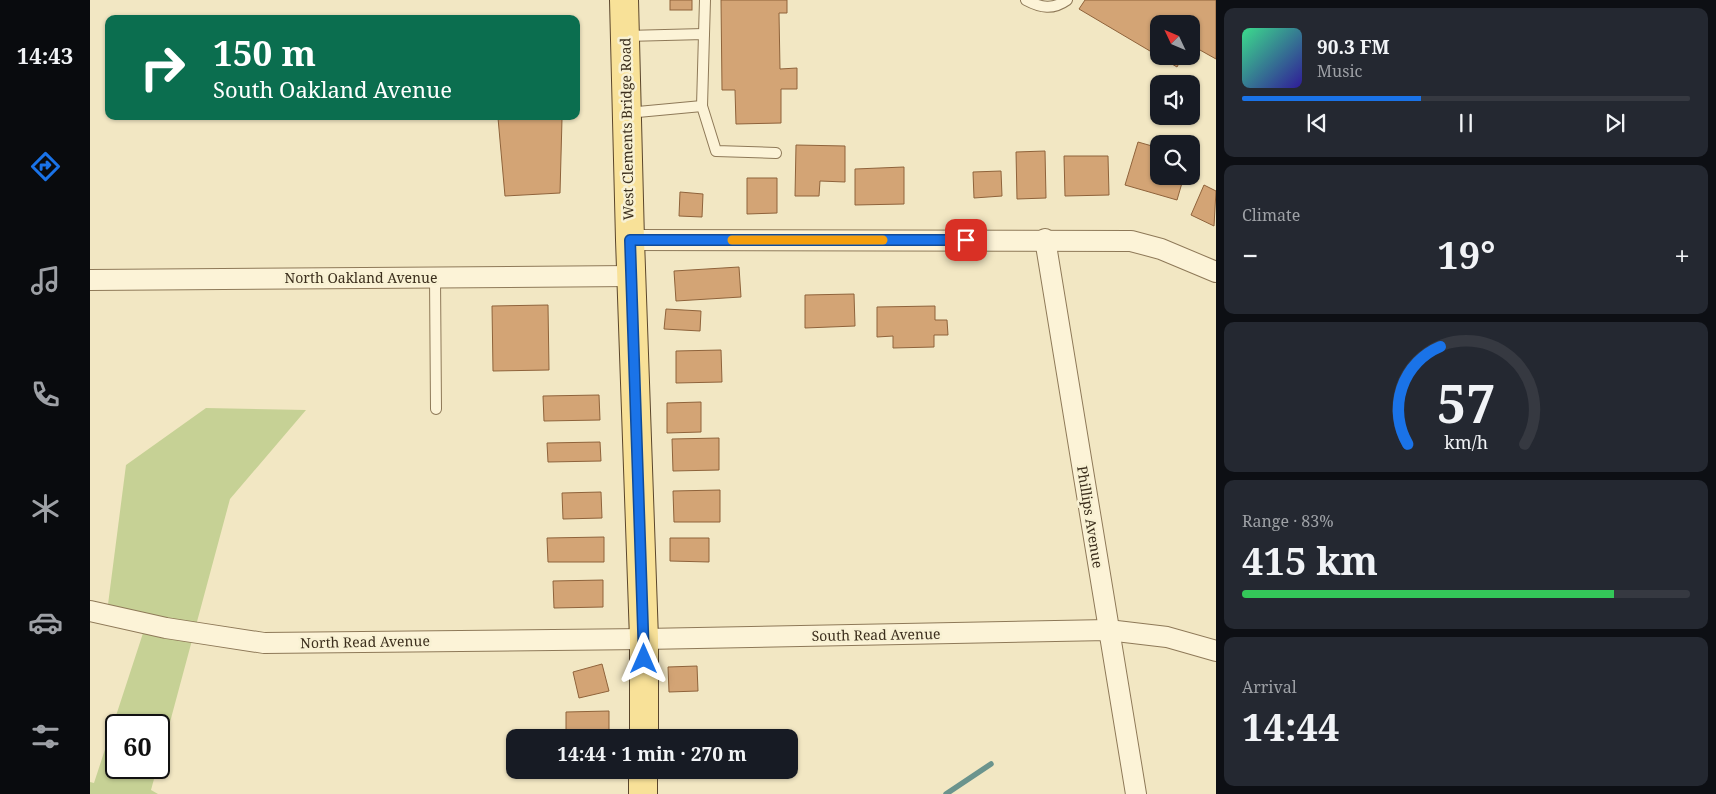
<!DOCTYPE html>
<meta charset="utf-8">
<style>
body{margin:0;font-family:"Noto Serif",serif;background:#242831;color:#f1f3f6;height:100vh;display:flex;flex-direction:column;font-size:19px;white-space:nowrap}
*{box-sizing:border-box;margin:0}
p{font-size:16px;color:#9ea1a6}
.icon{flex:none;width:28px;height:28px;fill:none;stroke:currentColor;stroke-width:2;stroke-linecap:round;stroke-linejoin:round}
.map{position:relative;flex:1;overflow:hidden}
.drawer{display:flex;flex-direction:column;gap:8px;padding:8px;background:#0d0f14;width:500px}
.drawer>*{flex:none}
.hud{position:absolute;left:15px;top:15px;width:475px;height:105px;border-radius:10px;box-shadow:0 1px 4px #0004;background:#0b6e4f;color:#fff;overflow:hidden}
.needle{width:32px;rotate:314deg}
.fabs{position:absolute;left:1060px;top:15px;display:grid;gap:10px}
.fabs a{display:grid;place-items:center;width:50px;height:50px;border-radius:10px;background:#171b24;box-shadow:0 1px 4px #0004;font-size:25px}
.speed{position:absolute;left:15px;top:714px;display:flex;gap:10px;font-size:25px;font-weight:700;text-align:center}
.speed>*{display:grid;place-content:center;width:65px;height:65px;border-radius:50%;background:#171b24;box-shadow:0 1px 4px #0004;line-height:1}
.speed .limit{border:2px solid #111;border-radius:8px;background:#fff;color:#111}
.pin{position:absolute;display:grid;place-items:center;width:42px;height:42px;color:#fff;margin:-21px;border-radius:10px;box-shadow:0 2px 8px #0006}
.me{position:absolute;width:55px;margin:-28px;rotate:0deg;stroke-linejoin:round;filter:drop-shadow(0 0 4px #0008)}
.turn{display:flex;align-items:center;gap:18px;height:105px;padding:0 25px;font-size:22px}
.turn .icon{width:65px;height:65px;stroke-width:2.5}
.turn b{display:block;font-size:35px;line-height:42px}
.big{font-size:38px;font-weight:700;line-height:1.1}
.drawer .widget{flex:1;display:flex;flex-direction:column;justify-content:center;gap:8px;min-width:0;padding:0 18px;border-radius:10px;background:#242831}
.drawer .dial{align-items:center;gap:0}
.dial svg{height:130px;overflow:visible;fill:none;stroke:#363941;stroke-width:7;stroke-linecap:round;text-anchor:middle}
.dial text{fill:#f1f3f6;stroke:none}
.song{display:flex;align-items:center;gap:15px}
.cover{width:60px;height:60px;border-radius:8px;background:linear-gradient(135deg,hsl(150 70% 55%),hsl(250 70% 35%))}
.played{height:5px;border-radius:2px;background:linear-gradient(90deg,#1a73e8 40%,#363941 40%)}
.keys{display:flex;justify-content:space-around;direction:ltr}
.heat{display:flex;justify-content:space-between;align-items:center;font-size:28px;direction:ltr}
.charge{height:8px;border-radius:4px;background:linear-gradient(90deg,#34c759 83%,#363941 0)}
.trip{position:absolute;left:416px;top:729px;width:292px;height:50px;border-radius:10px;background:#171b24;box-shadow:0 1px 4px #0004;font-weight:700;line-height:50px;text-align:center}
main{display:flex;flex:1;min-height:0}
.tabs{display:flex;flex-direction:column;width:90px;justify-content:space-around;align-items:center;background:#090b0e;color:#9ea1a6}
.tabs .icon{width:35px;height:35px}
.tabs .on{color:#1a73e8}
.tabs b{font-size:22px;color:#f1f3f6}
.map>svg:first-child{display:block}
.green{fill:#c6d195}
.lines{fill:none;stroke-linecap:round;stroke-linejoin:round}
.stream{stroke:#6b948d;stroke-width:5.5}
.building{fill:#d3a475;stroke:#8f633b}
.lane-casing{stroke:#8e7958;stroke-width:12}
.street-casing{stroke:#8e7958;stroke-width:22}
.primary-casing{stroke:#5b462c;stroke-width:30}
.lane{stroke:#fcf3d7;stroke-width:10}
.street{stroke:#fcf3d7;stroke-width:20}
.primary{stroke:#f8e198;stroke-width:28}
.route-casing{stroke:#114b97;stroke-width:12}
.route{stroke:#1a73e8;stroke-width:9}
.slow{stroke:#f59e0b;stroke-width:9}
.labels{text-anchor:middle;stroke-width:5;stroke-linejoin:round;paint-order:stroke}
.street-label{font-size:14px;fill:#3c2f1d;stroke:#f8f1d3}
</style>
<main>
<nav class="tabs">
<b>14:43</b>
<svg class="icon on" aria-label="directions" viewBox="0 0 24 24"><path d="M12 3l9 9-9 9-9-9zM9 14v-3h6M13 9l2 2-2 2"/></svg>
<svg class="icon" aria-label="music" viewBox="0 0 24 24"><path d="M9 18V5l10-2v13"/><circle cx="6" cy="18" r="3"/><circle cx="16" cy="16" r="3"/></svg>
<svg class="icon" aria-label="phone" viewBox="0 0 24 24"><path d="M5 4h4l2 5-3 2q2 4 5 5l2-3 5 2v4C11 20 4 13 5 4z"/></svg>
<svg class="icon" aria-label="climate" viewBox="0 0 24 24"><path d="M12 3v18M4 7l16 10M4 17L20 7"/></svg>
<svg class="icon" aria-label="car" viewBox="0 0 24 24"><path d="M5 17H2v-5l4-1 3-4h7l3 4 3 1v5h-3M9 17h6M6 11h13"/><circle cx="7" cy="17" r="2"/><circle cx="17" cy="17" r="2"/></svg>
<svg class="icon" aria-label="filters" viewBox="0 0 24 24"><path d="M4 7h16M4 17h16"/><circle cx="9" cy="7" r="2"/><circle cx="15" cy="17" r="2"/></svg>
</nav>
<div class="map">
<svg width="1126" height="794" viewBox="0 0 1126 794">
<rect width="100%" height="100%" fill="#f2e7c3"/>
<path class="green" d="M 116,408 L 216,410 L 140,499 L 69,763 L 69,725 L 26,725 L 26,768 L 67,768 L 61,790 L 68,794 L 0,794 L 0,782 L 4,783 L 56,624 L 16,620 L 36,465 Z"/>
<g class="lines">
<path class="stream" d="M 856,794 L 901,764"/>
</g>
<g class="building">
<rect x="580" y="0" width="22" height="10"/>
<path d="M 631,0 L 697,0 L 697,13 L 689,13 L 690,69 L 707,68 L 707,89 L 691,89 L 691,123 L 646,124 L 645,90 L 632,90 Z"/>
<path d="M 995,0 L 1126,0 L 1126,59 L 1101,45 L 1101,24 L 1069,24 L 1069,56 L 1093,56 L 1087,67 L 989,9 Z"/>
<path d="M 408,118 L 472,119 L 470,193 L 415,196 Z"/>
<path d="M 1048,142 L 1069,148 L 1069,176 L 1094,176 L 1087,200 L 1035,185 Z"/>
<path d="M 706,145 L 755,146 L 755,182 L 730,181 L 729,196 L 705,196 Z"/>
<path d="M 955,151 L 956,198 L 927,199 L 926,152 Z"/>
<path d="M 974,156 L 1018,156 L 1019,195 L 975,196 Z"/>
<path d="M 814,167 L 814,204 L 765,205 L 765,169 Z"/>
<path d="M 911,171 L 912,196 L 884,198 L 883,172 Z"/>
<path d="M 657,178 L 687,178 L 687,213 L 657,214 Z"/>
<path d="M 1114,185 L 1126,191 L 1124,226 L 1101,215 Z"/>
<path d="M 590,192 L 613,194 L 612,217 L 589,216 Z"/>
<path d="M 649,267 L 651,297 L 586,301 L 584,271 Z"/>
<path d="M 764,294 L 765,326 L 715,328 L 715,295 Z"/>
<path d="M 458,305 L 459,370 L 403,371 L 402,306 Z"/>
<path d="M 845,306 L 845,320 L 857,320 L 858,335 L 844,335 L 844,347 L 803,348 L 803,336 L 787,337 L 787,307 Z"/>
<path d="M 576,309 L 611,311 L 610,331 L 574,329 Z"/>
<path d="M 631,350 L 632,382 L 586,383 L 586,351 Z"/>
<path d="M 509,395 L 510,420 L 454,421 L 453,396 Z"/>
<path d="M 611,402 L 611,432 L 577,433 L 577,403 Z"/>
<path d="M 629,438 L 629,470 L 583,471 L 582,439 Z"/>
<path d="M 510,442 L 511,461 L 458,462 L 457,443 Z"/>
<path d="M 630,490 L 630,522 L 584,522 L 583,491 Z"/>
<path d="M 511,492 L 512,518 L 473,519 L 472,493 Z"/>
<path d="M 514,537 L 514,562 L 458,562 L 457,538 Z"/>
<path d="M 580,538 L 619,538 L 619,562 L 580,561 Z"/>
<path d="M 513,580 L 513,607 L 464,608 L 463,581 Z"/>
<path d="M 512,664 L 519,691 L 489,698 L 483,672 Z"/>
<path d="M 607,666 L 608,691 L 579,692 L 578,667 Z"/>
<path d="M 519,711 L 519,735 L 476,736 L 476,712 Z"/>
</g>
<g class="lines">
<defs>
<g id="lane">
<path d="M 936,0 C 951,8 963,10 977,0"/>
<path d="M 614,34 L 615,0"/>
<path d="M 536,36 L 614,34 L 612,106 L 537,113"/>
<path d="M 612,106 L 626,151 L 686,153"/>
<path d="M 345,278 L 346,409"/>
</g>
<g id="street">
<path d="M 955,239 L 1046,794"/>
<path d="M 540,240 L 1041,241 L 1071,249 L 1126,272"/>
<path d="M 0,280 L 542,276"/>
<path d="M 0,611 L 76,628 L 174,643 L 554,639 L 1018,630 L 1077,637 L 1126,651"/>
</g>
<g id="primary">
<path d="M 534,0 L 540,240 L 554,639 L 554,738"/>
<path d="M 553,794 L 553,770"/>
</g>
</defs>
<use href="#lane" class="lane-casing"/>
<use href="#street" class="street-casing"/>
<use href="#primary" class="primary-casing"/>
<use href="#lane" class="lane"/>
<use href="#street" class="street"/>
<use href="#primary" class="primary"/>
</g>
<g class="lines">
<defs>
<path id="route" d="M 554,659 L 540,240 L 876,240"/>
</defs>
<use href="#route" class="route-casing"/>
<use href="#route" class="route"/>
<path class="slow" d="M 642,240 L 793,240"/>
</g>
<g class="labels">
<g class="street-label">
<text transform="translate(537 129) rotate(-91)" y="5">West Clements Bridge Road</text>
<text x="271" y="283">North Oakland Avenue</text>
<text transform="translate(1000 517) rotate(81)" y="5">Phillips Avenue</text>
<text transform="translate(786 635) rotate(-1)" y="5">South Read Avenue</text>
<text transform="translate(275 642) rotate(-1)" y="5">North Read Avenue</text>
</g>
</g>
</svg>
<div class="fabs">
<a><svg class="needle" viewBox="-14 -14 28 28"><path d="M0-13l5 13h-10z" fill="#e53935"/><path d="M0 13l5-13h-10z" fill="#9ea1a6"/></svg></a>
<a><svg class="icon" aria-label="sound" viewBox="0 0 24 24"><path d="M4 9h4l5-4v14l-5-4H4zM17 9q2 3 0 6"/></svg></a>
<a><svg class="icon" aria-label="search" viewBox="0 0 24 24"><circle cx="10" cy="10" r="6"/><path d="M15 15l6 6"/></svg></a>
</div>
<div class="speed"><div class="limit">60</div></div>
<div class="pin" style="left:876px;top:240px;background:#d93025"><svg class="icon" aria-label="arrive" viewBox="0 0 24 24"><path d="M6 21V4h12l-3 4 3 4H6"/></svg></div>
<svg class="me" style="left:554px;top:659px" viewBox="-20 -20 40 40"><path d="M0-17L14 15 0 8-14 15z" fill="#1a73e8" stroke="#fff" stroke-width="4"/></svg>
<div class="trip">14:44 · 1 min · 270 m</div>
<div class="hud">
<div class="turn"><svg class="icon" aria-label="right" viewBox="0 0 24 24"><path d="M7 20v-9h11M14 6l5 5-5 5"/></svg><div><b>150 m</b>South Oakland Avenue</div></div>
</div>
</div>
<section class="drawer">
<div class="widget">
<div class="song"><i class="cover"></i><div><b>90.3 FM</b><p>Music</p></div></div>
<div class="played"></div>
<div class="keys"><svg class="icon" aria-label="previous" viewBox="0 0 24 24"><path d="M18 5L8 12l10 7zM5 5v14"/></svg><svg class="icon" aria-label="pause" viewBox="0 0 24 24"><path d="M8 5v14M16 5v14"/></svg><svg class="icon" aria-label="next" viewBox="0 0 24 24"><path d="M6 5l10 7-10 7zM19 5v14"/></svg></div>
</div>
<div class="widget"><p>Climate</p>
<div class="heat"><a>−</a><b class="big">19°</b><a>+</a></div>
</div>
<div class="widget dial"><svg viewBox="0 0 100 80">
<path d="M14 69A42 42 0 1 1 86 69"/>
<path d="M14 69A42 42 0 0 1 34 9" stroke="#1a73e8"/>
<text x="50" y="56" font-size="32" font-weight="700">57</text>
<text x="50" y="72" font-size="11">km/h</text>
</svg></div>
<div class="widget"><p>Range · 83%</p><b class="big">415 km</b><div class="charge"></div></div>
<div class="widget"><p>Arrival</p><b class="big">14:44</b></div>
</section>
</main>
